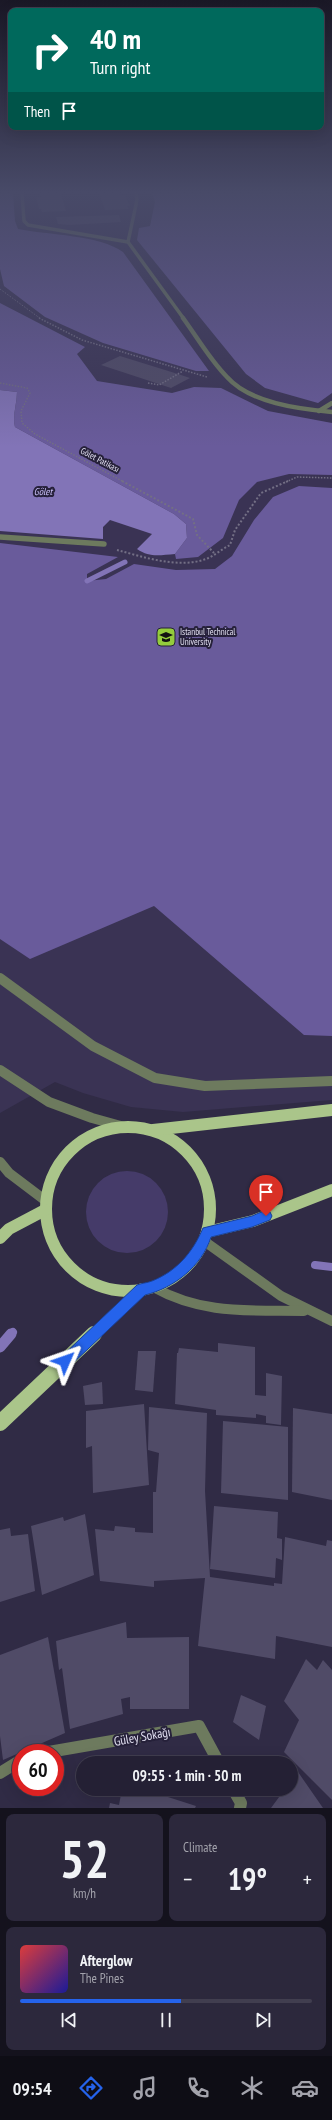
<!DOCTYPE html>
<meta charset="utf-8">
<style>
body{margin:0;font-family:"PT Sans Narrow",sans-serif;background:#2c283c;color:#f1f3f6;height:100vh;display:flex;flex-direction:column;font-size:15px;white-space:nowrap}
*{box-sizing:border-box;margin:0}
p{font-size:13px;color:#a3a3ac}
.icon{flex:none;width:22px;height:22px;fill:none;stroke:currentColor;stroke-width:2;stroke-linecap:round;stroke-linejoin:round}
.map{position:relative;height:1808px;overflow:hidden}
.side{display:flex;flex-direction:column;gap:6px;padding:6px;background:#14121d;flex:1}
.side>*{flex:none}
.guide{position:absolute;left:8px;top:8px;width:316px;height:122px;border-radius:8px;box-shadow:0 4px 16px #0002,0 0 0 1px #413e4f;background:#00695c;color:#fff;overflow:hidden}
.speed{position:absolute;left:12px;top:1744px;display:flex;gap:8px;font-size:20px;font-weight:700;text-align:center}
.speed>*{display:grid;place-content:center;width:52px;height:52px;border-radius:50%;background:#242034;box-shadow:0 4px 16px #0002,0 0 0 1px #413e4f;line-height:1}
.speed .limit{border:6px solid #d22;background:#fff;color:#111}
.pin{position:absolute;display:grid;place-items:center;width:34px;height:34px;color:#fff;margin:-41px -17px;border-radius:50% 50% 50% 0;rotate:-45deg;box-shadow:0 0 4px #0007}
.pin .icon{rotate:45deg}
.me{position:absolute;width:44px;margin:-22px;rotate:47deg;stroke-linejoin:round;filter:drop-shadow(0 0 3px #0008)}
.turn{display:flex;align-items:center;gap:14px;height:84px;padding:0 16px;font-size:18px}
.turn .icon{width:52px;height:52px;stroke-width:2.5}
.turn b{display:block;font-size:28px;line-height:34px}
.then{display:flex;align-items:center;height:38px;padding:0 16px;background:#0003;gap:8px;font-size:15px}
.big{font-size:30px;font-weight:600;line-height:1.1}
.side .widget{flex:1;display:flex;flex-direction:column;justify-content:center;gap:6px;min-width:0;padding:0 14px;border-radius:8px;background:#2c283c}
.side .dial{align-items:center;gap:0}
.dial b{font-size:52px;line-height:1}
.song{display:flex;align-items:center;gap:12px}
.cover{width:48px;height:48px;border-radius:6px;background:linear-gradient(135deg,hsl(0 70% 55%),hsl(240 70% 35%))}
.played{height:4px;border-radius:2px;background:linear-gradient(90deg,#2563eb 55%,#413e4f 55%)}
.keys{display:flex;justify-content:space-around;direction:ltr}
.heat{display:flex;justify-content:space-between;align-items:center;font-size:22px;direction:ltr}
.side .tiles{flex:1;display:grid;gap:6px;grid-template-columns:1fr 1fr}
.widget:last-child{grid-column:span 2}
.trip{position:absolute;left:76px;top:1756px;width:222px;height:40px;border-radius:20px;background:#242034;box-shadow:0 4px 16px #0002,0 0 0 1px #413e4f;font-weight:600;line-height:40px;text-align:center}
.tab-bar{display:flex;height:64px;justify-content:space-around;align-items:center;background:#0e0d15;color:#a3a3ac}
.tab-bar .icon{width:28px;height:28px}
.tab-bar .selected{color:#2563eb}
.tab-bar b{font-size:18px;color:#f1f3f6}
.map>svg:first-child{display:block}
.built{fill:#3a3354}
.green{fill:#453b69}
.forest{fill:#695b9b}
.water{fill:#8274b7}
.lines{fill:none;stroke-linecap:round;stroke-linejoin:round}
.stream-far2{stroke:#8274b7;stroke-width:5}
.stream-far1{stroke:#8274b7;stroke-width:8}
.stream{stroke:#8274b7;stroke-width:11}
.building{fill:#504b67}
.path-far2{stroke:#736f85;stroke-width:1;stroke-dasharray:1.5 1.5;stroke-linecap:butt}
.path-far1{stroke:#736f85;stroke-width:1.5;stroke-dasharray:1.5 1.5;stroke-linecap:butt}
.path{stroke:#736f85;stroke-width:2;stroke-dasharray:2 2;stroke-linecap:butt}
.service-far3{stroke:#6d7a5e;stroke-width:3.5}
.service-far2{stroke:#6d7a5e;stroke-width:4.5}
.service-far1{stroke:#6d7a5e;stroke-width:5.5}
.service{stroke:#6d7a5e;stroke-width:10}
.minor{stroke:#6d7a5e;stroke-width:12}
.tertiary{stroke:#6d7a5e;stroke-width:10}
.primary-far1{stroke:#aac58a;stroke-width:12}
.primary{stroke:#aac58a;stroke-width:16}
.route{fill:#2563eb;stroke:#184099}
.labels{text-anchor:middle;stroke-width:4;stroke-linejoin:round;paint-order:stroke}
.far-street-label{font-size:9px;fill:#e0deef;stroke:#26213a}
.far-poi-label{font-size:9px;fill:#e0deef;stroke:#26213a;text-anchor:start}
.far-water-label{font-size:10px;font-style:italic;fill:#c9bff7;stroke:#26213a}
.near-street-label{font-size:13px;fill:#e0deef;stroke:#26213a}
</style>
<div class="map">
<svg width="332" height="1808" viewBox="0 0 332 1808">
<rect width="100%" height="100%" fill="#302b45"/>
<path class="built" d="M 0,193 L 332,193 L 332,1100 L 183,1112 L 131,1107 L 83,1093 L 55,1082 L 0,1113 Z"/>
<circle class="green" cx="127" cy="1212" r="41"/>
<g class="forest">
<path d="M 0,193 L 13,193 L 15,221 L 18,229 C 48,235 100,235 123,252 L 209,371 L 196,371 L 103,343 L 45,317 L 4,286 L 0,269 Z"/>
<path d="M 152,193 L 332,193 L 332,393 L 318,403 L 265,388 L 246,374 L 137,240 L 139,228 L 150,226 L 155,202 Z"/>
<path d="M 0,303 L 85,347 L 77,354 L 97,381 L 172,393 L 194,387 L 221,388 L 268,411 L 332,423 L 332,475 L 289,474 L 257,482 L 239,500 L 223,538 L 198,557 L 176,559 L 175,554 L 187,538 L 186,524 L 174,514 L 15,427 C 12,416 17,404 17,392 L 0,390 Z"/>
<path d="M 299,486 L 332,488 L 332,1036 L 304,1035 L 154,906 L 30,959 L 0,939 L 0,543 L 118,557 L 87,574 L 87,581 L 106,579 L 134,564 L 176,570 L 215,569 L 232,556 L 254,520 L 273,497 Z"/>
</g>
<path class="water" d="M 0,390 L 17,392 C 17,404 12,416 15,427 L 174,514 L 186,524 L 187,538 L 175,554 C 160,555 150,558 137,549 L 152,534 L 110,520 L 103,527 L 103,539 L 0,531 Z"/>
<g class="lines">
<path class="stream-far2" d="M 87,581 L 125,562"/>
<g class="stream-far1">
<path d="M 315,1265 L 332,1267"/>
<path d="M 10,1335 L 13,1332"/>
</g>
<path class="stream" d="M 0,1347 L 11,1334"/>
</g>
<g class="building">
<path d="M 99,193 L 125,195 L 130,206 L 127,206 L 129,209 L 105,210 Z"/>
<path d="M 40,194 L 61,194 L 66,211 L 42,212 L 41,209 L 39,209 L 36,197 L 41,197 Z"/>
<path d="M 119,215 L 121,222 L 69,225 L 58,224 L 56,217 Z"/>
<path d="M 120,356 L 178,374 L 190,378 L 171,388 L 101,365 Z"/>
<path d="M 218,1343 L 255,1347 L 255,1395 L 266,1396 L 266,1373 L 282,1376 L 281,1425 L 266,1423 L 266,1416 L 256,1414 L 256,1418 L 216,1415 L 216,1410 L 175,1404 L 177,1353 L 178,1353 L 179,1348 L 218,1352 Z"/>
<path d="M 138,1351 L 156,1351 L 153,1392 L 135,1390 Z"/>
<path d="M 102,1382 L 103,1404 L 85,1405 L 83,1386 Z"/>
<path d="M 144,1404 L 149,1485 L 93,1493 L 92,1446 L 86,1448 L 86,1411 Z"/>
<path d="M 149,1407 L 207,1413 L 205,1491 L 210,1577 L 274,1586 L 274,1583 L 282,1584 L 285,1537 L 326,1546 L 327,1540 L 332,1541 L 332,1647 L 276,1636 L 275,1659 L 198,1646 L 205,1578 L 154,1581 L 154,1587 L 100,1581 L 95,1529 L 114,1531 L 115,1526 L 135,1528 L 135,1532 L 153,1533 L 153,1492 L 156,1492 L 159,1453 L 148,1450 Z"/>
<path d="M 293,1408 L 332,1414 L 332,1500 L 292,1492 Z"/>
<path d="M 223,1421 L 288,1427 L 288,1500 L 221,1493 Z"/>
<path d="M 214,1506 L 278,1512 L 277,1538 L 282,1539 L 282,1560 L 276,1558 L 275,1578 L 210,1569 Z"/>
<path d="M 85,1514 L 94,1575 L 42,1595 L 31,1526 L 63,1517 L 64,1521 Z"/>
<path d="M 10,1528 L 11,1536 L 28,1534 L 35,1591 L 0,1602 L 0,1530 Z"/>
<path d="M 126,1622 L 127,1638 L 189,1637 L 189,1709 L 130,1709 L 130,1697 L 121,1699 L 123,1714 L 70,1729 L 62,1668 L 59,1670 L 56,1641 Z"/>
<path d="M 48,1637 L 65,1733 L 3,1760 L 0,1736 L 0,1655 Z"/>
<path d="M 306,1659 L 317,1670 L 323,1660 L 332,1670 L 332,1800 L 284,1752 L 299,1720 L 284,1701 Z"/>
<path d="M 241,1695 L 266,1706 L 259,1740 L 233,1722 Z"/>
<path d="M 298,1772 L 323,1808 L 271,1808 L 285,1789 L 291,1789 L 291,1781 Z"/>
<path d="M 122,1789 L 143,1789 L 196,1806 L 195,1808 L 109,1808 L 110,1803 L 119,1805 Z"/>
</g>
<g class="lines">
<path class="path-far2" d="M 0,289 L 41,319"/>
<g class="path-far1">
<path d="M 39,318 L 82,340 L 207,377"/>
<path d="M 0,383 L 27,388 L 30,393 L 21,411 L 22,423 L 35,434 L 124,482"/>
<path d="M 148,383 L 159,385 L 183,371"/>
<path d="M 286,482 L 297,477 L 332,478"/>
</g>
<g class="path">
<path d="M 122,481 L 193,519 L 197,535 L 214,553"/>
<path d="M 117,550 C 144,557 178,569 206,559 C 214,556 222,549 230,545 L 235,530 L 261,493 L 288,481"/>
</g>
<g class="service-far3">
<path d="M 22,193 L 24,221 L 28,225 L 128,242"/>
<path d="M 136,193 L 137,200 L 128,242 L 184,319"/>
</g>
<g class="service-far2">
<path d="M 183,318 C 197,337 210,360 227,377 C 250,403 299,409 332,412"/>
<path d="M 319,411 L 332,403"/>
</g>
<path class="service-far1" d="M 0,537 L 104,544"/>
<g class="service">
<path d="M 0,978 L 93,1046 L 155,1078 L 205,1086 L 332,1081"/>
<path d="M 0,1070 L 49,1102 L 92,1118 L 128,1128"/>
<path d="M 0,1162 L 9,1173 L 46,1201"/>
</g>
<g class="minor">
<path d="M 43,1753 L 199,1726 L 219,1763"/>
<path d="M 0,1773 L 21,1760"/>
<path d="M 233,1789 L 241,1803 L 240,1808"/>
</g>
<g class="tertiary">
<path d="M 204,1241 L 281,1296 L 332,1321"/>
<path d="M 153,1287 C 203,1315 249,1310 304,1311"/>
</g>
<g class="primary-far1">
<circle cx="128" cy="1209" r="82"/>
<path d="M 153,1130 L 332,1110"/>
<path d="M 207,1232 L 253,1221 L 332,1190"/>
<path d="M 0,1238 L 9,1229 L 45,1210"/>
<path d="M 93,1335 L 142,1289"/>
</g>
<path class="primary" d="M 0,1423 L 94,1334"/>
</g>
<linearGradient id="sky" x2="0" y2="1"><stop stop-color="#1a1826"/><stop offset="0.43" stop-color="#484a68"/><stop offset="1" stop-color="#484a68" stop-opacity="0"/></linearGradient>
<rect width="332" height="447" fill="url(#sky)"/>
<path class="route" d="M 266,1210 L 270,1212 L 272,1216 L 270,1220 L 252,1227 L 211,1237 C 202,1266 174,1288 145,1295 L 70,1366 L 65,1368 L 61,1366 L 59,1361 L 61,1357 L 137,1285 C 142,1283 147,1283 152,1281 C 177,1271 193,1252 203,1228 L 252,1216 Z"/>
<defs>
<symbol id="university-square" viewBox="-11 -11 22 22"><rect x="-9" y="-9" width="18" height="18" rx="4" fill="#94cc3c" stroke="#26213a"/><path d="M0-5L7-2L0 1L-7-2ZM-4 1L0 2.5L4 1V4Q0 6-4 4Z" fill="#111"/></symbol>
</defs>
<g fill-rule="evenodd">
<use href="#university-square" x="155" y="626" width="22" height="22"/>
</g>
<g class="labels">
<g class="far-street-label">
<text transform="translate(100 460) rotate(28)" y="3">Gölet Patikası</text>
</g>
<g class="far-poi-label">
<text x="180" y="635">Istanbul Technical<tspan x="180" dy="10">University</tspan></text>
</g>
<g class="far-water-label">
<text x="43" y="495">Gölet</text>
</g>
<g class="near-street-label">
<text transform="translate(142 1736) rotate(-10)" y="5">Güley Sokağı</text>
</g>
</g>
</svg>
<div class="speed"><div class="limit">60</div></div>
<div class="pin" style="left:266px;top:1216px;background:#d93025"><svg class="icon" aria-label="arrive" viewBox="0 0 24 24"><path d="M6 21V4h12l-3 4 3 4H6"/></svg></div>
<svg class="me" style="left:65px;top:1361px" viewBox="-20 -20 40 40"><path d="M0-17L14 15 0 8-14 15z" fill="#2563eb" stroke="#fff" stroke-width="4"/></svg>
<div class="trip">09:55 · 1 min · 50 m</div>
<div class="guide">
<div class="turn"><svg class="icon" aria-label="right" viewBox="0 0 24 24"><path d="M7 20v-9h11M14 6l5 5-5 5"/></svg><div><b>40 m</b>Turn right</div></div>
<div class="then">Then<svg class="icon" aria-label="arrive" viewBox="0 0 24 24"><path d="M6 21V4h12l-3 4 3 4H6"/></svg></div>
</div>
</div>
<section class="side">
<div class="tiles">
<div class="widget dial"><b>52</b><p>km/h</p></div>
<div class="widget"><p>Climate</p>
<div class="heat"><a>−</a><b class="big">19°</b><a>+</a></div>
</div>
<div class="widget">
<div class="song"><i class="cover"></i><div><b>Afterglow</b><p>The Pines</p></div></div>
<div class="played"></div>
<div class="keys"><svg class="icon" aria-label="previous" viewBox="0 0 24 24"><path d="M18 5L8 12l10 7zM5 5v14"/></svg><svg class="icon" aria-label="pause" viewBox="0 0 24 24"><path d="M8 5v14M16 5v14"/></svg><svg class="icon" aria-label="next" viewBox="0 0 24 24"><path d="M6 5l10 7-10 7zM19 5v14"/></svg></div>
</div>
</div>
</section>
<nav class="tab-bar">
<b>09:54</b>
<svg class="icon selected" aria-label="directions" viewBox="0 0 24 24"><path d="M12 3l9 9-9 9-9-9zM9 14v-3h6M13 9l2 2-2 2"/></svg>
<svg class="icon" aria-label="music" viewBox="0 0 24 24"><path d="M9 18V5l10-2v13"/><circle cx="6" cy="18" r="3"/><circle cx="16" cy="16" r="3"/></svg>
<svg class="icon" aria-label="phone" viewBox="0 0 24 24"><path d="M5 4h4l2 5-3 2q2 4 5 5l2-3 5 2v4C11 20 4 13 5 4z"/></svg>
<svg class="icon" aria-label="climate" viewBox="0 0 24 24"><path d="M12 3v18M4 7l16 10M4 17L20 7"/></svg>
<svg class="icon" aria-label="car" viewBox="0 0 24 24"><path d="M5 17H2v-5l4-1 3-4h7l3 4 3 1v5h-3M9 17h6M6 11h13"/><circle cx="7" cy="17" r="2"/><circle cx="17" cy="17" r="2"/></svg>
</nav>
